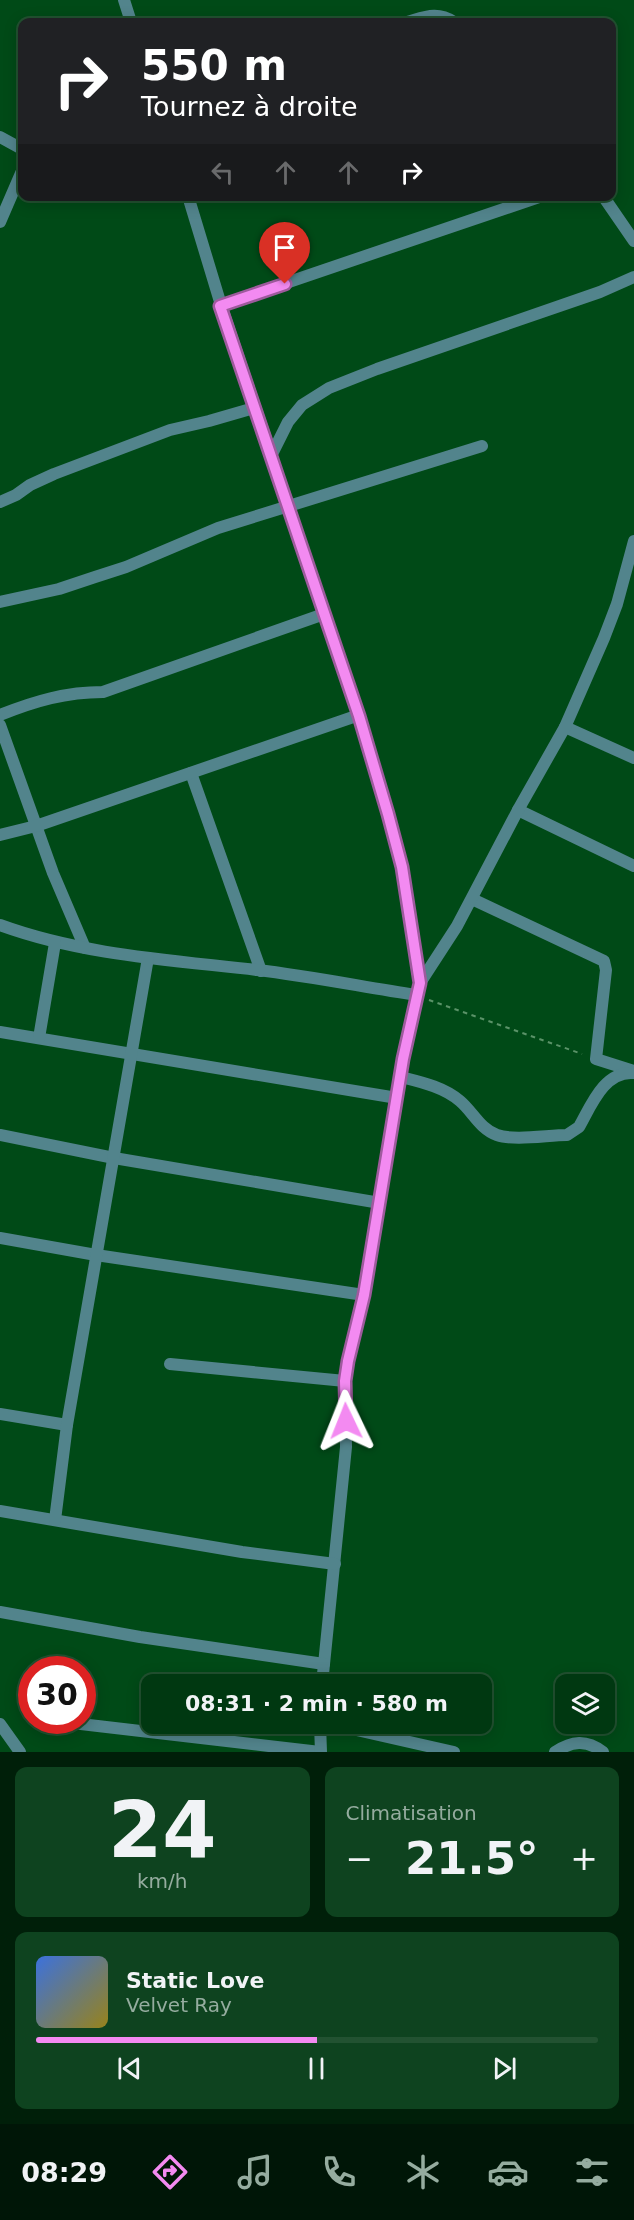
<!DOCTYPE html>
<html lang="fr">
<meta charset="utf-8">
<style>
body{margin:0;font-family:"DejaVu Sans",sans-serif;background:#0e431f;color:#f1f3f6;height:100vh;display:flex;flex-direction:column;font-size:22px;white-space:nowrap}
*{box-sizing:border-box;margin:0}
p{font-size:20px;color:#95ac9f}
.icon{flex:none;width:33px;height:33px;fill:none;stroke:currentColor;stroke-width:2;stroke-linecap:round;stroke-linejoin:round}
.map{position:relative;height:1752px;overflow:hidden}
.panel{display:flex;flex-direction:column;gap:15px;padding:15px;background:#001f09;flex:1}
.panel>*{flex:none}
.banner{position:absolute;left:18px;top:18px;width:598px;height:183px;border-radius:12px;box-shadow:0 3px 15px #0003,0 0 0 2px #225231;background:#202124;color:#fff;overflow:hidden}
.buttons{position:absolute;left:555px;top:1674px;display:grid;gap:12px}
.buttons a{display:grid;place-items:center;width:60px;height:60px;border-radius:12px;background:#003811;box-shadow:0 3px 15px #0003,0 0 0 2px #225231;font-size:30px}
.speed{position:absolute;left:18px;top:1656px;display:flex;gap:12px;font-size:30px;font-weight:700;text-align:center}
.speed>*{display:grid;place-content:center;width:78px;height:78px;border-radius:50%;background:#003811;box-shadow:0 3px 15px #0003,0 0 0 2px #225231;line-height:1}
.speed .limit{border:9px solid #d22;background:#fff;color:#111}
.pin{position:absolute;display:grid;place-items:center;width:51px;height:51px;color:#fff;margin:-62px -26px;border-radius:50% 50% 50% 0;rotate:-45deg;box-shadow:0 0 6px #0007}
.pin .icon{rotate:45deg}
.me{position:absolute;width:66px;margin:-33px;rotate:358deg;stroke-linejoin:round;filter:drop-shadow(0 0 4px #0008)}
.turn{display:flex;align-items:center;gap:21px;height:126px;padding:0 24px;font-size:27px}
.turn .icon{width:78px;height:78px;stroke-width:2.5}
.turn b{display:block;font-size:42px;line-height:51px}
.lanes{display:flex;align-items:center;height:57px;padding:0 24px;background:#0003;justify-content:center;gap:30px;direction:ltr}
.lanes .off{opacity:.35}
.big{font-size:45px;font-weight:800;line-height:1.1}
.panel .widget{flex:1;display:flex;flex-direction:column;justify-content:center;gap:9px;min-width:0;padding:0 21px;border-radius:12px;background:#0e431f}
.panel .dial{align-items:center;gap:0}
.dial b{font-size:78px;line-height:1}
.song{display:flex;align-items:center;gap:18px}
.cover{width:72px;height:72px;border-radius:9px;background:linear-gradient(135deg,hsl(220 70% 55%),hsl(50 70% 35%))}
.played{height:6px;border-radius:3px;background:linear-gradient(90deg,#f38af1 50%,#225231 50%)}
.keys{display:flex;justify-content:space-around;direction:ltr}
.heat{display:flex;justify-content:space-between;align-items:center;font-size:33px;direction:ltr}
.panel .tiles{flex:1;display:grid;gap:15px;grid-template-columns:1fr 1fr}
.widget:last-child{grid-column:span 2}
.trip{position:absolute;left:141px;top:1674px;width:351px;height:60px;border-radius:12px;background:#003811;box-shadow:0 3px 15px #0003,0 0 0 2px #225231;font-weight:800;line-height:60px;text-align:center}
.tab-bar{display:flex;height:96px;justify-content:space-around;align-items:center;background:#001607;color:#95ac9f}
.tab-bar .icon{width:42px;height:42px}
.tab-bar .active{color:#f38af1}
.tab-bar b{font-size:27px;color:#f1f3f6}
.map>svg:first-child{display:block}
.lines{fill:none;stroke-linecap:round;stroke-linejoin:round}
.path{stroke:#5a9268;stroke-width:2;stroke-dasharray:4.5 4.5;stroke-linecap:butt}
.minor{stroke:#52848c;stroke-width:12}
.route-casing{stroke:#9e5a9d;stroke-width:15}
.route{stroke:#f38af1;stroke-width:10}
</style>
<div class="map">
<svg width="634" height="1752" viewBox="0 0 634 1752">
<rect width="100%" height="100%" fill="#004a17"/>
<g class="lines">
<path class="path" d="M 429,1000 L 582,1054"/>
<g class="minor">
<path d="M 124,0 L 131,22"/>
<path d="M 407,22 C 425,17 437,11 454,22"/>
<path d="M 0,137 L 22,149"/>
<path d="M 188,196 L 221,305 L 359,715 L 388,814 L 402,867 L 420,983 L 403,1059 L 364,1295 L 348,1361 L 345,1381 L 346,1447 L 322,1684"/>
<path d="M 603,196 L 634,241"/>
<path d="M 0,222 L 22,171"/>
<path d="M 221,305 L 542,196"/>
<path d="M 272,454 L 288,422 L 302,405 L 329,388 L 377,369 L 600,292 L 634,277"/>
<path d="M 0,502 L 16,495 L 30,485 L 54,474 L 170,430 L 209,421 L 254,408"/>
<path d="M 0,602 L 59,589 L 95,577 L 126,567 L 218,528 L 482,446"/>
<path d="M 0,715 C 35,701 66,692 103,692 L 324,614"/>
<path d="M 0,725 L 53,873 L 85,948"/>
<path d="M 565,727 L 634,758"/>
<path d="M 191,773 L 261,971"/>
<path d="M 518,810 L 634,866"/>
<path d="M 0,835 L 36,826 L 359,715"/>
<path d="M 472,899 L 604,961 L 606,970 L 596,1059 L 634,1071"/>
<path d="M 0,925 C 82,955 171,960 257,970 C 310,976 363,987 416,995"/>
<path d="M 420,983 L 457,926 L 518,810 L 565,727 L 604,638 L 617,604 L 634,541"/>
<path d="M 0,1032 L 397,1098"/>
<path d="M 39,1038 L 55,943"/>
<path d="M 401,1077 C 421,1082 444,1087 460,1101 C 473,1112 480,1129 497,1135 C 514,1141 548,1135 567,1135 L 579,1127 C 591,1106 604,1071 633,1073"/>
<path d="M 0,1135 L 114,1158 L 380,1203"/>
<path d="M 0,1238 L 96,1255 L 364,1295"/>
<path d="M 170,1364 L 345,1381"/>
<path d="M 0,1414 L 67,1425"/>
<path d="M 0,1511 L 242,1552 L 335,1564"/>
<path d="M 55,1520 L 67,1425 L 148,958"/>
<path d="M 0,1612 L 140,1637 L 324,1664"/>
<path d="M 55,1721 L 320,1752"/>
<path d="M 0,1724 L 20,1752"/>
<path d="M 320,1724 L 321,1752"/>
<path d="M 330,1724 L 454,1752"/>
<path d="M 555,1752 C 572,1741 586,1739 603,1752"/>
</g>
</g>
<g class="lines">
<defs>
<path id="route" d="M 285,284 L 220,306 L 359,716 L 388,814 L 402,867 L 420,983 L 403,1059 L 364,1295 L 348,1361 L 345,1381 L 346,1421"/>
</defs>
<use href="#route" class="route-casing"/>
<use href="#route" class="route"/>
</g>
</svg>
<div class="buttons">
<a><svg class="icon" aria-label="layers" viewBox="0 0 24 24"><path d="M12 4l9 5-9 5-9-5zM3 14l9 5 9-5"/></svg></a>
</div>
<div class="speed"><div class="limit">30</div></div>
<div class="pin" style="left:285px;top:284px;background:#d93025"><svg class="icon" aria-label="arrive" viewBox="0 0 24 24"><path d="M6 21V4h12l-3 4 3 4H6"/></svg></div>
<svg class="me" style="left:346px;top:1421px" viewBox="-20 -20 40 40"><path d="M0-17L14 15 0 8-14 15z" fill="#f38af1" stroke="#fff" stroke-width="4"/></svg>
<div class="trip">08:31 · 2 min · 580 m</div>
<div class="banner">
<div class="turn"><svg class="icon" aria-label="right" viewBox="0 0 24 24"><path d="M7 20v-9h11M14 6l5 5-5 5"/></svg><div><b>550 m</b>Tournez à droite</div></div>
<div class="lanes"><svg class="icon off" aria-label="left" viewBox="0 0 24 24"><path d="M17 20v-9H6M10 6l-5 5 5 5"/></svg><svg class="icon off" aria-label="ahead" viewBox="0 0 24 24"><path d="M12 20V5M6 11l6-6 6 6"/></svg><svg class="icon off" aria-label="ahead" viewBox="0 0 24 24"><path d="M12 20V5M6 11l6-6 6 6"/></svg><svg class="icon" aria-label="right" viewBox="0 0 24 24"><path d="M7 20v-9h11M14 6l5 5-5 5"/></svg></div>
</div>
</div>
<section class="panel">
<div class="tiles">
<div class="widget dial"><b>24</b><p>km/h</p></div>
<div class="widget"><p>Climatisation</p>
<div class="heat"><a>−</a><b class="big">21.5°</b><a>+</a></div>
</div>
<div class="widget">
<div class="song"><i class="cover"></i><div><b>Static Love</b><p>Velvet Ray</p></div></div>
<div class="played"></div>
<div class="keys"><svg class="icon" aria-label="previous" viewBox="0 0 24 24"><path d="M18 5L8 12l10 7zM5 5v14"/></svg><svg class="icon" aria-label="pause" viewBox="0 0 24 24"><path d="M8 5v14M16 5v14"/></svg><svg class="icon" aria-label="next" viewBox="0 0 24 24"><path d="M6 5l10 7-10 7zM19 5v14"/></svg></div>
</div>
</div>
</section>
<nav class="tab-bar">
<b>08:29</b>
<svg class="icon active" aria-label="directions" viewBox="0 0 24 24"><path d="M12 3l9 9-9 9-9-9zM9 14v-3h6M13 9l2 2-2 2"/></svg>
<svg class="icon" aria-label="music" viewBox="0 0 24 24"><path d="M9 18V5l10-2v13"/><circle cx="6" cy="18" r="3"/><circle cx="16" cy="16" r="3"/></svg>
<svg class="icon" aria-label="phone" viewBox="0 0 24 24"><path d="M5 4h4l2 5-3 2q2 4 5 5l2-3 5 2v4C11 20 4 13 5 4z"/></svg>
<svg class="icon" aria-label="climate" viewBox="0 0 24 24"><path d="M12 3v18M4 7l16 10M4 17L20 7"/></svg>
<svg class="icon" aria-label="car" viewBox="0 0 24 24"><path d="M5 17H2v-5l4-1 3-4h7l3 4 3 1v5h-3M9 17h6M6 11h13"/><circle cx="7" cy="17" r="2"/><circle cx="17" cy="17" r="2"/></svg>
<svg class="icon" aria-label="filters" viewBox="0 0 24 24"><path d="M4 7h16M4 17h16"/><circle cx="9" cy="7" r="2"/><circle cx="15" cy="17" r="2"/></svg>
</nav>
